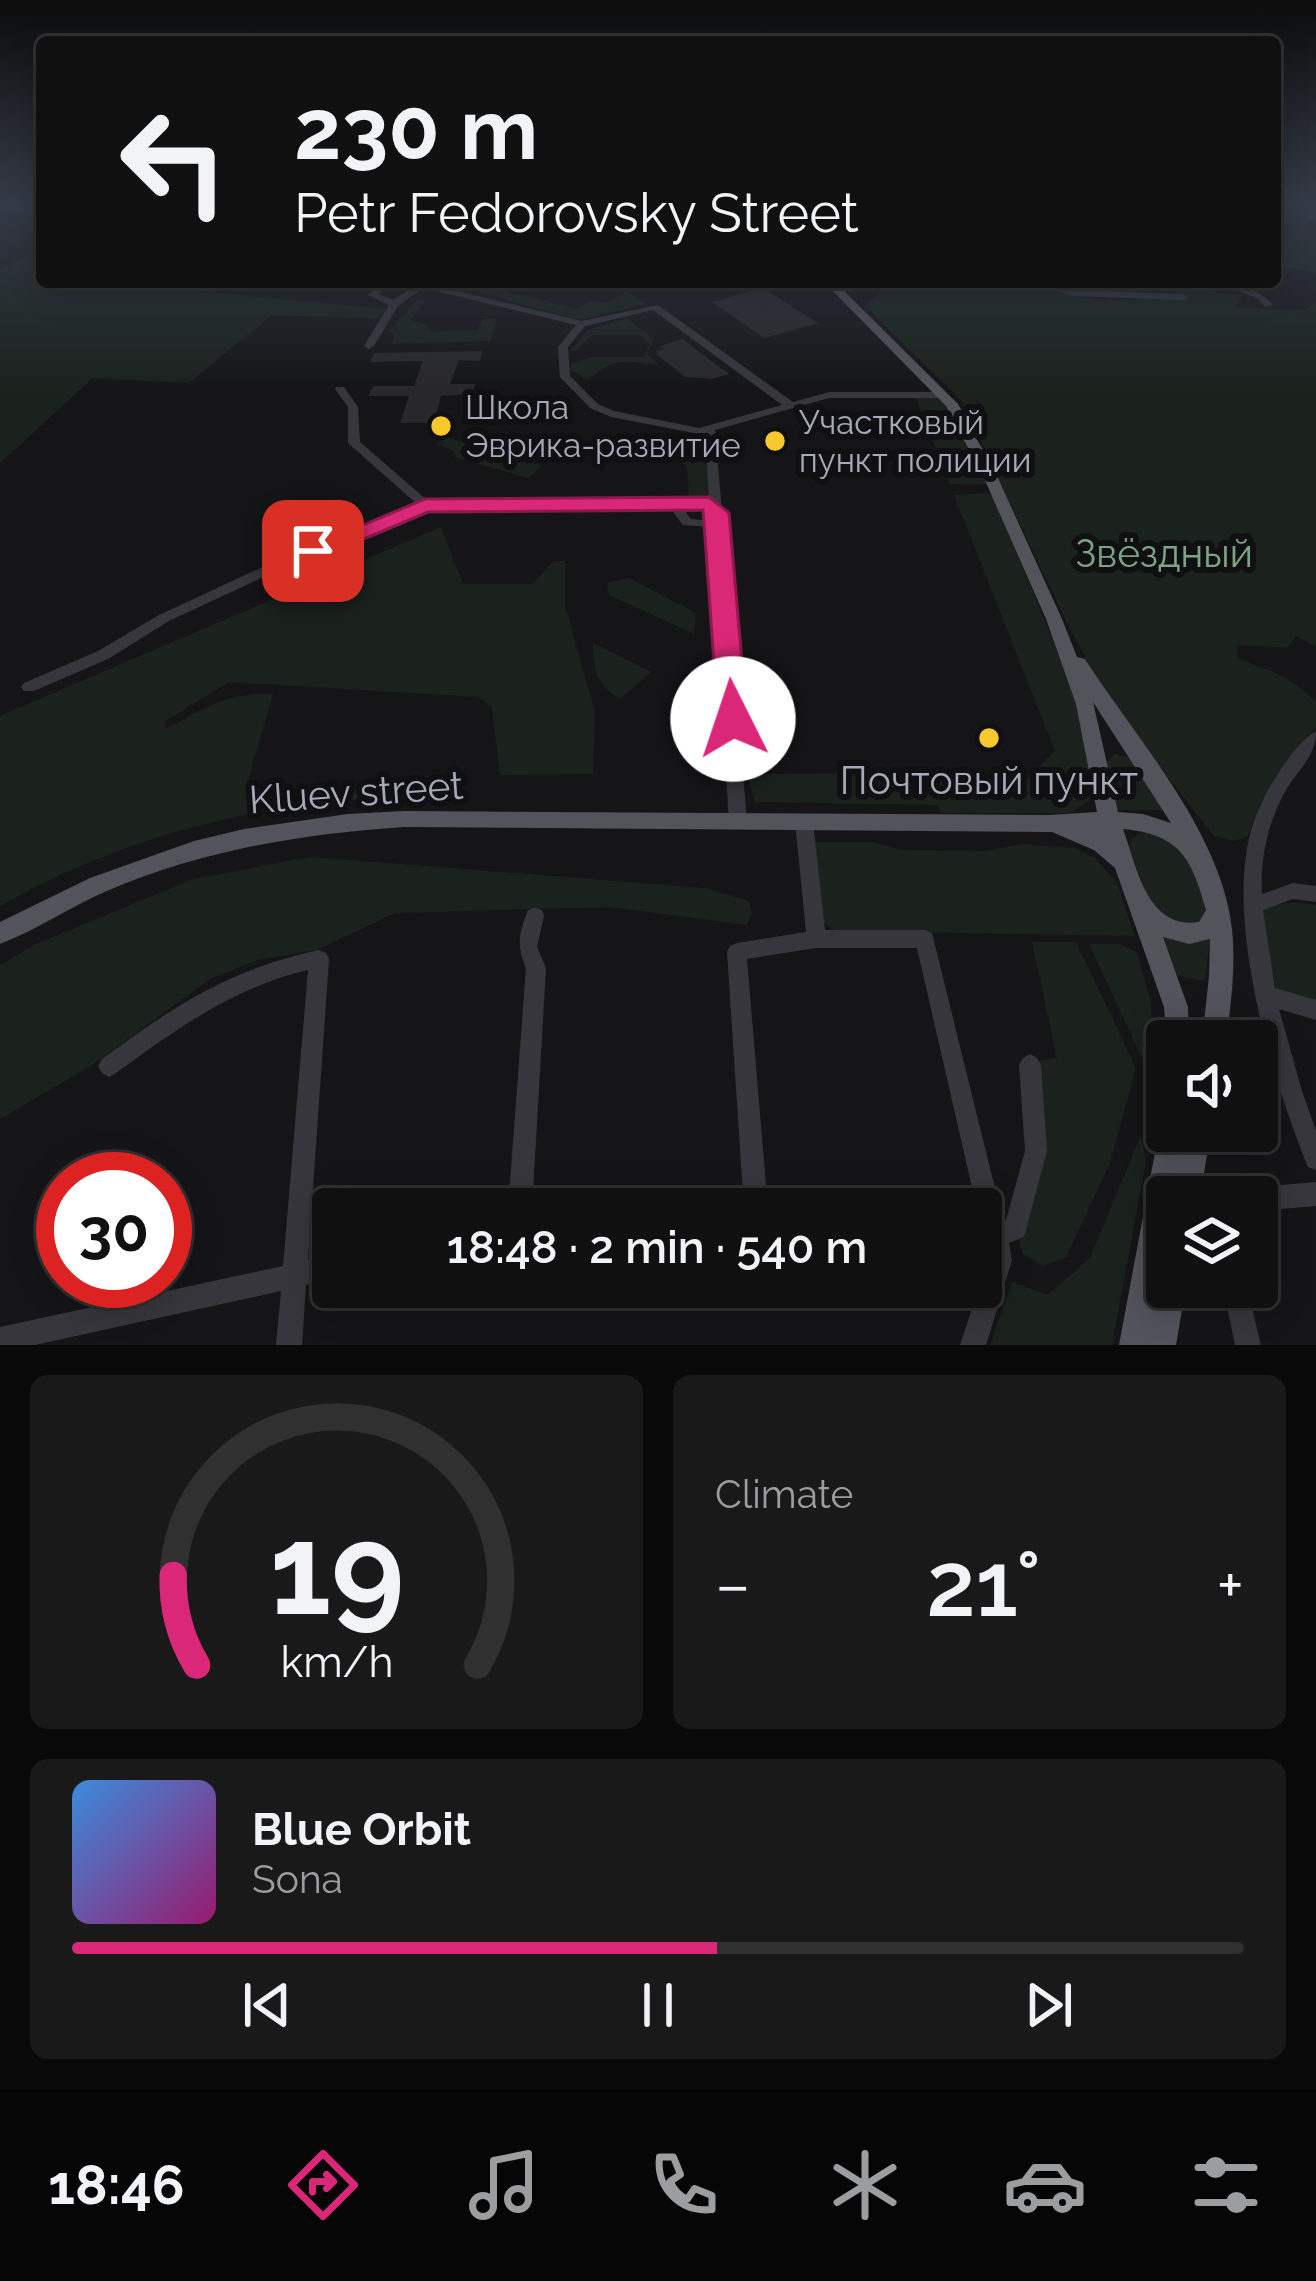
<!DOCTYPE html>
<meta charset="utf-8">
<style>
body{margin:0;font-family:Raleway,sans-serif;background:#19191a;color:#f1f3f6;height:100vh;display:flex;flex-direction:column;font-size:45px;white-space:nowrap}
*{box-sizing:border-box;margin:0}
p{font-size:39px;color:#9c9d9f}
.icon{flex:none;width:66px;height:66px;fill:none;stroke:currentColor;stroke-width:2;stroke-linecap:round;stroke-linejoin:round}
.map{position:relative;height:1345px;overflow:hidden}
.drawer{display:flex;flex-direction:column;gap:30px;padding:30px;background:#090909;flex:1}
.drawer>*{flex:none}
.hud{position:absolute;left:36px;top:36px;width:1245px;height:252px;border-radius:12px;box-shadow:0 6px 30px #0003,0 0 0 3px #303031;background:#101011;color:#f1f3f6;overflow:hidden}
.buttons{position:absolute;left:1146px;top:1020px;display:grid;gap:24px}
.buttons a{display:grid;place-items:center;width:132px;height:132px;border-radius:12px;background:#101011;box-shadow:0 6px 30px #0003,0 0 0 3px #303031;font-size:60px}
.speed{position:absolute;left:36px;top:1152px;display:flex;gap:24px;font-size:60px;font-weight:700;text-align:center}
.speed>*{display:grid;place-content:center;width:156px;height:156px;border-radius:50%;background:#101011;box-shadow:0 6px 30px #0003,0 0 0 3px #303031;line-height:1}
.speed .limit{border:18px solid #d22;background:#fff;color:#111}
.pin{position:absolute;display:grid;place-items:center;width:102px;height:102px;color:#fff;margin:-51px;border-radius:24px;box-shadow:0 6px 18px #0006}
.me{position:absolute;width:132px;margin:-66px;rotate:356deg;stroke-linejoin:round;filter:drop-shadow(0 0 9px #0008)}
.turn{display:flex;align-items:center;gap:42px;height:252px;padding:0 60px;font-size:54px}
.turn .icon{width:156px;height:156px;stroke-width:2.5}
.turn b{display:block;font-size:84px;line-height:102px}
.big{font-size:90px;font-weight:600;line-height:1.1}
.drawer .card{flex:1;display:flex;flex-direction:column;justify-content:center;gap:18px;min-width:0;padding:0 42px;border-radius:18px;background:#19191a}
.drawer .dial{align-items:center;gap:0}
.dial svg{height:312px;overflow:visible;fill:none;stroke:#303031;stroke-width:7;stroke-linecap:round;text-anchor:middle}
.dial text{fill:#f1f3f6;stroke:none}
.song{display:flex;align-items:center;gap:36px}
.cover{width:144px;height:144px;border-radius:18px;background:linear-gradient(135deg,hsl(210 70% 55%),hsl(320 70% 35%))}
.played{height:12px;border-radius:6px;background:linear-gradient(90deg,#db2777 55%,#303031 55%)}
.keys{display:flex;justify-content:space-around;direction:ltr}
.heat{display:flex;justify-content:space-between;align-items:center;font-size:66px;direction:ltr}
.drawer .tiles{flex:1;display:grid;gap:30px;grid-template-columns:1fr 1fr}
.card:last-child{grid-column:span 2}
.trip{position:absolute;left:312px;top:1188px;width:690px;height:120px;border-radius:12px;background:#101011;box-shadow:0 6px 30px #0003,0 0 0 3px #303031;font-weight:600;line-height:120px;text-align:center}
.tab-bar{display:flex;height:192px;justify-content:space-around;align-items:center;background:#060607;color:#9c9d9f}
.tab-bar .icon{width:84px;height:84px}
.tab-bar .on{color:#db2777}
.tab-bar b{font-size:54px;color:#f1f3f6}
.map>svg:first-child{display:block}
.green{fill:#1b221d}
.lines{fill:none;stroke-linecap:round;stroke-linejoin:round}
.stream{stroke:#2b323b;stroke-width:3}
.building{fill:#28282b}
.minor{fill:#36363c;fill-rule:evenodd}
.major{fill:#52535b;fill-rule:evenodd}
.route{fill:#db2777;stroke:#8e194d;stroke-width:3}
.poi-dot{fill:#f8c82c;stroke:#101012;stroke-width:4.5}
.labels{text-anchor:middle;stroke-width:12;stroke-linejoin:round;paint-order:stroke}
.far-poi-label{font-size:33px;fill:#a6aab8;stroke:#101012;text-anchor:start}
.park-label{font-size:39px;fill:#7da383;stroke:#101012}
.poi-label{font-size:39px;fill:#a6aab8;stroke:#101012}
.street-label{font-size:39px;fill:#a6aab8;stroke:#101012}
</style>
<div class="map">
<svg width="1316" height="1345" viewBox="0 0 1316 1345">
<rect width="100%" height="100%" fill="#151517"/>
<g class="green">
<path d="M 1292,233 L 1316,236 L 1316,272 L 1275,266 L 1275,243 L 1293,241 Z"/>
<path d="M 42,248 L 42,282 L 170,288 L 176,282 L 190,282 L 180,283 L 179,289 L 387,309 L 377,319 L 272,315 L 189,383 L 93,378 L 0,463 L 0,270 Z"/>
<path d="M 452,282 L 472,282 L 575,309 L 592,300 L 608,303 L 626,291 L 646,304 L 581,320 L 448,284 Z"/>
<path d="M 890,282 L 934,282 L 947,287 L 965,282 L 1026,282 L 1095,300 L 1183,298 L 1168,287 L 1243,295 L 1235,307 L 1304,311 L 1316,301 L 1316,647 L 1296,636 L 1287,648 L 1237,645 L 1238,659 C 1268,669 1294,678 1316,702 L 1316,728 C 1283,753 1263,800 1247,837 L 1234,841 L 1214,836 L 1109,702 L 1065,619 L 961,400 L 865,306 Z"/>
<path d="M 417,300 L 425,301 L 410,320 L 425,324 L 431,332 L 478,330 L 482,319 L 496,319 L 491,341 L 391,344 L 394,336 L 389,331 Z"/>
<path d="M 627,318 L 654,339 L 647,354 L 660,365 C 626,362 619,355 588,379 L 570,370 L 570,364 L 592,357 L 644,357 L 650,344 L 639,335 L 593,335 L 578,348 L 582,350 L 570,351 L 588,330 Z"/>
<path d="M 936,397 L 946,401 L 987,482 L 983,485 L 950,484 L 916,398 Z"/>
<path d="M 686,434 L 708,434 L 712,496 L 689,496 L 687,465 L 634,449 L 646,438 L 686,449 Z"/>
<path d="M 446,437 L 465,443 L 477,440 L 526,457 L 524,465 L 529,462 L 542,466 L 528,478 L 455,457 L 454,451 L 436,444 Z"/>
<path d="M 986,493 L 993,496 L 1074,691 L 1094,789 L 1090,800 L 1070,813 L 941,813 L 938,805 L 755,802 L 749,780 L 757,774 L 910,773 L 913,780 L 1014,783 L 1027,779 L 1055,751 L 954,495 Z"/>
<path d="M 441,527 L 463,584 L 532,584 L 554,561 L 565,561 L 565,605 L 595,713 L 593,774 L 500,775 L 492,707 L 478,697 L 229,682 L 164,722 L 165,729 C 204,709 227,692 273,694 L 247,784 L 422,791 L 424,797 C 275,798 130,832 0,906 L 0,716 Z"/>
<path d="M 629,578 L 696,613 L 694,634 L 609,595 L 607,583 Z"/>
<path d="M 593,643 L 651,672 L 620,699 C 596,684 593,669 593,643 Z"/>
<path d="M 1114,754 L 1129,757 L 1165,810 L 1115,810 L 1106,763 Z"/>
<path d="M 1147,829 C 1180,835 1216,890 1202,922 L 1184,928 L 1152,909 L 1129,848 L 1131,839 Z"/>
<path d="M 813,842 L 872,842 L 902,850 L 987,851 L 1021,844 L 1074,848 L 1095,858 L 1117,883 L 1135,936 L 836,931 L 819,920 Z"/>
<path d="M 310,857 L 705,888 L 749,901 L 752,914 L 747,925 L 610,907 L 395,913 L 317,950 L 257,960 L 210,979 L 92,1065 L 0,1119 L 0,965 L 34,945 L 193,879 Z"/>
<path d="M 1296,902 L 1316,905 L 1316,1004 L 1277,993 L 1259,907 Z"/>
<path d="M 1161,934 L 1187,943 L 1210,940 L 1205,981 L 1178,976 Z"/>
<path d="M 1032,942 L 1076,942 L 1136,1068 L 1110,1163 L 1066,1257 L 1043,1266 L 1023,1254 L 1019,1242 L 1044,1149 L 1038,1061 L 1057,1058 Z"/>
<path d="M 1089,944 L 1119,944 L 1137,952 L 1151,1003 L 1155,1066 L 1143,1060 Z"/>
<path d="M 1141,1135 L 1146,1162 L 1112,1345 L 990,1345 L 1012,1282 L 1048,1295 L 1090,1258 Z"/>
</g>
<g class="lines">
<path class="stream" d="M 0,209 L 42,211"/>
</g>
<g class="building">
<path d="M 763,288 L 818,323 L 764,338 L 712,302 Z"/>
<path d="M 682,339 L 729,374 L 712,379 L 685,377 L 657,355 L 656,351 L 664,349 L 660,346 Z"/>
<path d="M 482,351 L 480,361 L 459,360 L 450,384 L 475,384 L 472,394 L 441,396 L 434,423 L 400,423 L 409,396 L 368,396 L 373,386 L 414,386 L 423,361 L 370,362 L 374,353 Z"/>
</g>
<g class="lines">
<g class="minor">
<path d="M 1316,209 L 1316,214 L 1313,216 L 1316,218 L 1316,224 L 1304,216 Z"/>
<path d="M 382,282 L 391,282 L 379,294 L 393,300 L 420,282 L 430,282 L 428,284 L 582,321 L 658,305 L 793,402 L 829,392 L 944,392 L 949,395 L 944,398 L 829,398 L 715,430 L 722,512 L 724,515 L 722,518 L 747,822 L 744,827 L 738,829 L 732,827 L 729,822 L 711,527 L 683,525 L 673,512 L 679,506 L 427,509 L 281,569 L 169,621 L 108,659 L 34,691 L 24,691 L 21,687 L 24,683 L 98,651 L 159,615 L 271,563 L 417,504 L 348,443 L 348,407 L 335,389 L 336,387 L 344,387 L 358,407 L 360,442 L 428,501 L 691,498 L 709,500 L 705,433 L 699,434 L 611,417 L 590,408 L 560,377 L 558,347 L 576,325 L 423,288 L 398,306 L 374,346 L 369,349 L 364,346 L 389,305 L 368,295 ZM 653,310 L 782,405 L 699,428 L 614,411 L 598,404 L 570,376 L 568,347 L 585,326 ZM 694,506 L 705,507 L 710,515 L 703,520 L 691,519 L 686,513 Z"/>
<path d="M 1032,282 L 1045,282 L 1072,290 L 1183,294 L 1188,297 L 1183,300 L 1071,296 Z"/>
<path d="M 1218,282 C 1237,282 1260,290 1273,305 L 1265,307 L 1258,299 Z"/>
<path d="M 1316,731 C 1316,757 1299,768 1286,790 C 1268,822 1260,858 1262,894 L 1293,883 L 1316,886 L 1316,902 L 1293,899 L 1263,910 L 1275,988 L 1316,1000 L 1316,1020 L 1279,1009 L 1302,1091 L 1316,1131 L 1316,1170 L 1308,1167 C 1273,1082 1231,940 1247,849 C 1251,822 1264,795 1279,772 C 1289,757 1301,739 1316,731 Z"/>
<path d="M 804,814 L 810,816 L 813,821 L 825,930 L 925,930 L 932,933 L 1003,1221 L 1006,1220 L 1025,1151 L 1019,1065 L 1023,1058 L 1030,1054 L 1037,1058 L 1041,1065 L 1047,1151 L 1024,1237 L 1009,1243 L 1012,1260 L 986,1345 L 960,1345 L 988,1260 L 985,1248 L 981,1248 L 981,1209 L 977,1209 L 917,948 L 816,948 L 747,959 L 768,1209 L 744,1209 L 727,952 L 730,946 L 737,943 L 806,932 L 795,821 L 798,816 Z"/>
<path d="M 535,908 L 542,910 L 544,916 L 537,947 L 546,968 L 532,1209 L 508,1209 L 526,968 C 516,944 519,934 528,910 Z"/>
<path d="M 319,950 L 326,953 L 329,959 L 308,1260 L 333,1255 L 333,1279 L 306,1285 L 302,1345 L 276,1345 L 281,1291 L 35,1345 L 0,1345 L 0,1327 L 283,1266 L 308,970 C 234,987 177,1029 116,1073 L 109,1077 L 102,1073 L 98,1066 L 102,1059 C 176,1005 227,970 319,950 Z"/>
<path d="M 1316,1182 L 1316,1206 L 1257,1211 L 1257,1197 L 1246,1197 L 1249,1191 L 1257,1187 Z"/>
<path d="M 1223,1287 L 1247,1287 L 1261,1345 L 1235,1345 Z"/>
</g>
<g class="major">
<path d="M 824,282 L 835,282 L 958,404 L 998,478 L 1062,619 L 1077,657 L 1085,659 C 1136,739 1221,831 1232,929 C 1236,966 1231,1004 1226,1041 L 1202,1041 L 1209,976 L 1210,939 L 1189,944 L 1163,937 L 1188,1007 L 1189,1041 L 1167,1041 L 1167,1047 L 1164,1007 L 1115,868 L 1094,850 L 1052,832 L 404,827 C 301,834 203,850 107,891 C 71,906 37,930 0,944 L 0,922 L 90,878 L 194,841 L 244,829 L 348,814 L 404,811 L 1049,815 L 1097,812 L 1076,704 L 1046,619 L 984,478 L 946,406 ZM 1093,702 L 1171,823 L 1143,814 L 1118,812 ZM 1123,829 C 1180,834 1192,859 1206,910 L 1199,922 C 1147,930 1137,867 1123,829 Z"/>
<path d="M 1167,1120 L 1167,1131 L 1211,1131 L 1200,1197 L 1167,1197 L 1167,1240 L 1161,1276 L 1167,1274 L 1167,1287 L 1186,1287 L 1176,1345 L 1119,1345 L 1159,1131 L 1163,1122 Z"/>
</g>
</g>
<linearGradient id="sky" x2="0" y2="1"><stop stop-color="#0c0c0d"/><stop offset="0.52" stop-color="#353b47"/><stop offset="1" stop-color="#353b47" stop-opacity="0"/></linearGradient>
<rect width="1316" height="391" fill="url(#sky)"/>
<path class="route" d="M 709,497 L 729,513 L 747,719 L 733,729 L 718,719 L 703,510 L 428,512 L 321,557 L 313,559 L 301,551 L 425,499 Z"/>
<g class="poi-dot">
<circle cx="441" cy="426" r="12"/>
<circle cx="775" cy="441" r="12"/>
<circle cx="989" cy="738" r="12"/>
</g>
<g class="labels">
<g class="far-poi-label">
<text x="465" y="419">Школа<tspan x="465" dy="38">Эврика-развитие</tspan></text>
<text x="799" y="434">Участковый<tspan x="799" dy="38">пункт полиции</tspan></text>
</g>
<g class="park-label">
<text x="1164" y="567">Звёздный</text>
</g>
<g class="poi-label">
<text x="989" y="794">Почтовый пункт</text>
</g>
<g class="street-label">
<text transform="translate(356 792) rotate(-4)" y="14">Kluev street</text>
</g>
</g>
</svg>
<div class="buttons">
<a><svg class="icon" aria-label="sound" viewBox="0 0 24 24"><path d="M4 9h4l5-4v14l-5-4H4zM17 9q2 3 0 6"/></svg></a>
<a><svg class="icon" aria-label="layers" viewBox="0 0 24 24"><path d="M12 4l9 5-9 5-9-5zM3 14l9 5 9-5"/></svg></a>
</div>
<div class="speed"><div class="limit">30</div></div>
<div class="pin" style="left:313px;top:551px;background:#d93025"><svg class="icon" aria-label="arrive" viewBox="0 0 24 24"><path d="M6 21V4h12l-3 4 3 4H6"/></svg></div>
<svg class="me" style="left:733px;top:719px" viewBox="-20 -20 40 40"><circle r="19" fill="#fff"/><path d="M0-13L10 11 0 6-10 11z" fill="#db2777"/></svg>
<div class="trip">18:48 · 2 min · 540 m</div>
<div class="hud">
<div class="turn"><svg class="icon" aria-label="left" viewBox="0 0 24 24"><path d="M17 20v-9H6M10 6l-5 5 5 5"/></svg><div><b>230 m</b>Petr Fedorovsky Street</div></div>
</div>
</div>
<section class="drawer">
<div class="tiles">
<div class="card dial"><svg viewBox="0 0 100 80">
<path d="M14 69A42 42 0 1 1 86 69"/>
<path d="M14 69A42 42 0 0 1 8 46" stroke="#db2777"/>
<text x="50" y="56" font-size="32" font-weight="700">19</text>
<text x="50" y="72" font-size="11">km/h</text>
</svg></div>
<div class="card"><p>Climate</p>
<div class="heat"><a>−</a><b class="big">21°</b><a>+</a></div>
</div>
<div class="card">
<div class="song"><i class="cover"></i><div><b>Blue Orbit</b><p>Sona</p></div></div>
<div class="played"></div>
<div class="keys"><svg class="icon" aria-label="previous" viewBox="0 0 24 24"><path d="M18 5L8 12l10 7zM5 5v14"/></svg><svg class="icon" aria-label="pause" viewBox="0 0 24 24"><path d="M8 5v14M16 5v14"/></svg><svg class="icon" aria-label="next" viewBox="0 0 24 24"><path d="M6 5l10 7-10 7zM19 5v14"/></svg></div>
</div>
</div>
</section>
<nav class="tab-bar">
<b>18:46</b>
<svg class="icon on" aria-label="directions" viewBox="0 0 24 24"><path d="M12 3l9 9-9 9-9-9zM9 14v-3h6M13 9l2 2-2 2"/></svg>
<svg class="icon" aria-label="music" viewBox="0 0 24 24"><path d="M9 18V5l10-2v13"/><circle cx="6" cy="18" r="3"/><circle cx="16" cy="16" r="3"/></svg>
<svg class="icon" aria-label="phone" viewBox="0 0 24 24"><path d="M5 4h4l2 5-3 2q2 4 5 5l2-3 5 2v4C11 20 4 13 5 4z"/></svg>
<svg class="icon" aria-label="climate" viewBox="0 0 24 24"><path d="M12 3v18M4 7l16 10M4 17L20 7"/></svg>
<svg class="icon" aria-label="car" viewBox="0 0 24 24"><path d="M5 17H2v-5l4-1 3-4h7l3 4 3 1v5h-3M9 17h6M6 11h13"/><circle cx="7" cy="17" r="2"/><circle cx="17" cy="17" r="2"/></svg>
<svg class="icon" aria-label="filters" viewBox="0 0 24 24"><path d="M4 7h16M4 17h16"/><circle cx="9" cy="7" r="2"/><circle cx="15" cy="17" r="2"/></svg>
</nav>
